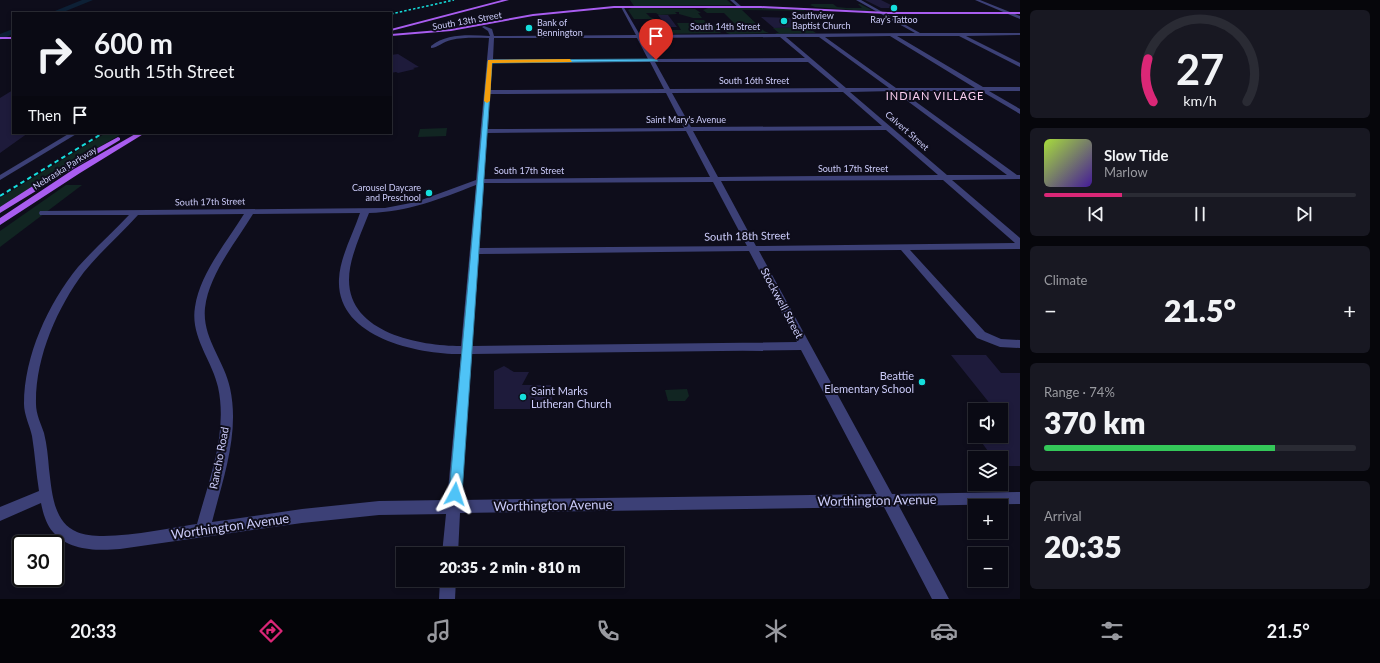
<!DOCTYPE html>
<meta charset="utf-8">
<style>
body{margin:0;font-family:Lato,sans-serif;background:#181822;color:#f1f3f6;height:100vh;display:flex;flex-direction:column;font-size:15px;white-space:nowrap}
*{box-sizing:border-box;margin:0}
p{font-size:13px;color:#999aa0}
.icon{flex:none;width:22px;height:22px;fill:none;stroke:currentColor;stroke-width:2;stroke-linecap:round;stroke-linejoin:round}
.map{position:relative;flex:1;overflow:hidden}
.details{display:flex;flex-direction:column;gap:10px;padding:10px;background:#06060b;width:360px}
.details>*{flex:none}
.hud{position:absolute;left:12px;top:12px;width:380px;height:122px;border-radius:0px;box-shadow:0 2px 6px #0003,0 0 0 1px #2a2b34;background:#0a0a14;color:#f1f3f6;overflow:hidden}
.fabs{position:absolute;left:968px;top:403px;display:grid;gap:8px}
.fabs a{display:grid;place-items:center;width:40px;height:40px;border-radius:0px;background:#0a0a14;box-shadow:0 2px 6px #0003,0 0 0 1px #2a2b34;font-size:20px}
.speed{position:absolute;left:12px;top:535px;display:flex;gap:8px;font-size:20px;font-weight:700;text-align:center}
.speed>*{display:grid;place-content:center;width:52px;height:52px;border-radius:50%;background:#0a0a14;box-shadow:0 2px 6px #0003,0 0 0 1px #2a2b34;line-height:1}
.speed .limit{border:2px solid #111;border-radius:6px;background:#fff;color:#111}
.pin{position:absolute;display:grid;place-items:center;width:34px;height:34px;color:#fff;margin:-41px -17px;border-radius:50% 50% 50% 0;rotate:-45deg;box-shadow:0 0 4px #0007}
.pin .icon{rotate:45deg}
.me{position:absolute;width:44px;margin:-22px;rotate:5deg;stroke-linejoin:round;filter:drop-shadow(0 0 3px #0008)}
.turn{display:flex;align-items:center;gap:14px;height:84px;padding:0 16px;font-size:18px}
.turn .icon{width:52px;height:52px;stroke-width:2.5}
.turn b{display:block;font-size:28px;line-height:34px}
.then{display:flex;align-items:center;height:38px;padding:0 16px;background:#0003;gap:8px;font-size:15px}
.big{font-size:30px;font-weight:800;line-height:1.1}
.details .card{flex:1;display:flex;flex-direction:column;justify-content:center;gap:6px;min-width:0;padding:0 14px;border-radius:6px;background:#181822}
.details .dial{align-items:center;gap:0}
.dial svg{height:104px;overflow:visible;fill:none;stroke:#2a2b34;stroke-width:7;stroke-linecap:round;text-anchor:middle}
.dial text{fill:#f1f3f6;stroke:none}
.song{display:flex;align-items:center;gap:12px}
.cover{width:48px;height:48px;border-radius:6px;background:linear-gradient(135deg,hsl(80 70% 55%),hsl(260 70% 35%))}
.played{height:4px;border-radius:2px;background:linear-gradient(90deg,#db2777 25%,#2a2b34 25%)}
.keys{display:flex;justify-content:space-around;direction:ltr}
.heat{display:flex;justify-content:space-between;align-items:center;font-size:22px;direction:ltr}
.charge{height:6px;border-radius:3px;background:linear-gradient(90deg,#34c759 74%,#2a2b34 0)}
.trip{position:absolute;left:396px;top:547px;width:228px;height:40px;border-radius:0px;background:#0a0a14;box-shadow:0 2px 6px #0003,0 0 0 1px #2a2b34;font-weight:800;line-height:40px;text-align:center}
.tabs{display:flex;height:64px;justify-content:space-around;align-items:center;background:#040408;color:#999aa0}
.tabs .icon{width:28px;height:28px}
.tabs .current{color:#db2777}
.tabs b{font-size:18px;color:#f1f3f6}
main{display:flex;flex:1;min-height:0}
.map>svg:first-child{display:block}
.green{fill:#112522}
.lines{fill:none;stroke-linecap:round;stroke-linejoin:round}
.river{fill:#0d2035;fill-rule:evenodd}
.building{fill:#1e1b3b}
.minor{fill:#3c4076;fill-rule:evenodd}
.major{fill:#a95df0;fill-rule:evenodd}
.rail-far1{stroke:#15dedc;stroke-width:1.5;stroke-dasharray:2.5 2;stroke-linecap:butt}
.rail{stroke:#15dedc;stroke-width:2;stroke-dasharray:4.5 3.5;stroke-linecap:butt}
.route{fill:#4fc3f7;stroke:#337fa1}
.slow{fill:#f59e0b}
.poi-dot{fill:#15dedc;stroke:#0e0d1b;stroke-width:1.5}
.labels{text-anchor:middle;stroke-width:4;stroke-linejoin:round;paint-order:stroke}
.far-poi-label{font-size:9px;fill:#ccccfa;stroke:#0e0d1b;text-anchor:start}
.far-street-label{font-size:9px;fill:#ccccfa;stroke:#0e0d1b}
.far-quarter-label{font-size:11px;letter-spacing:1px;fill:#faceef;stroke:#0e0d1b}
.street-label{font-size:11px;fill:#ccccfa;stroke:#0e0d1b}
.poi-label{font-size:11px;fill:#ccccfa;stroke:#0e0d1b;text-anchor:end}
.near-street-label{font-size:13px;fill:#ccccfa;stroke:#0e0d1b}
</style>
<main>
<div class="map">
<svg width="1020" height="599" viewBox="0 0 1020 599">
<rect width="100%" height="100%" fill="#0e0d1b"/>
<g class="green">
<path d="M 630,0 L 727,0 L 733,5 L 634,6 Z"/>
<path d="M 812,4 L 833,4 L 837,7 L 847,8 L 862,8 L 858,4 L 860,4 L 872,10 L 866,11 L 815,7 L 810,5 Z"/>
<path d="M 632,8 L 695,9 L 701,13 L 698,13 L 702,18 L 693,18 L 679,14 L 679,12 L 675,12 L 677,14 L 659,15 L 656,13 L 646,13 L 650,17 L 655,19 L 634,19 L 628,10 Z"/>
<path d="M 708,8 L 770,8 L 804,10 L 805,11 L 742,10 L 764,31 L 769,33 L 730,34 L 727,33 L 719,25 L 736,25 L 724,13 L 707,13 L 703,10 Z"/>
<path d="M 695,20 L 704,20 L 708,25 L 714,25 L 721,33 L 660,34 L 657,33 L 652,26 L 660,25 L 663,30 L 681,30 L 677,23 L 690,23 Z"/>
<path d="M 797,27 L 807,27 L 816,33 L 777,34 L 775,33 L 779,33 L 773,28 Z"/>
<path d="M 447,128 L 446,136 L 418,137 L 420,129 Z"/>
<path d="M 106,133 L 123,133 L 51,175 L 0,208 L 0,198 Z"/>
<path d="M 66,185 L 82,185 L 0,247 L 0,231 Z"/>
<path d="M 687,389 L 689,396 L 685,401 L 668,401 L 665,390 Z"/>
</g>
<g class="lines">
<g class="river">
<path d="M 82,0 L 93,0 L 61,13 L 50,13 Z"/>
<path d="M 13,29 L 13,34 L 0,40 L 0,34 Z"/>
</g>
</g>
<g class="building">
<path d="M 865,0 L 881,0 L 897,8 L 881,8 Z"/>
<path d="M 658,15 L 668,15 L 677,27 L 667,27 Z"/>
<path d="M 761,17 L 793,18 L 806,27 L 774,28 Z"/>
<path d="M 398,54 L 419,67 L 413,68 L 415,69 L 398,73 L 396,72 L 391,73 L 391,55 Z"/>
<path d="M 13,90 L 13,133 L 28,133 L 0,153 L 0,98 Z"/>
<path d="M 951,355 L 986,355 L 1001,373 L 1020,373 L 1020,466 L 1001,466 L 1001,458 L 993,458 L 977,436 L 1001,436 L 1001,410 L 995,410 Z"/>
<path d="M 504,366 L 514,372 L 529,372 L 522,385 L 551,385 L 553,409 L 494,409 L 494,371 Z"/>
</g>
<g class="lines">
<g class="minor">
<path d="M 730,0 L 734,0 L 742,7 L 739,8 Z"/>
<path d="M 856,0 L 861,0 L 920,33 L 1020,33 L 1020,35 L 966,36 L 1020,63 L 1020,67 L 959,36 L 897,36 L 983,87 L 1020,87 L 1020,91 L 989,91 L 1020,109 L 1020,114 L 981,91 L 901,91 L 1017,175 L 1020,175 L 1020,179 L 952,180 L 1020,238 L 1020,249 L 910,250 L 985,332 L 1001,339 L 1020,340 L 1020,348 L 1000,347 L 977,338 L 901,250 L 759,251 L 892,494 L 1020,492 L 1020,504 L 899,506 L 949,599 L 932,599 L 884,507 L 460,513 L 458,554 L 442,554 L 446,514 L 379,515 L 302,523 L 120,549 C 98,551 69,551 53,532 C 46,524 43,513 41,503 L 0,521 L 0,507 L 39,491 C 36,473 35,454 32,436 C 30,426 24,415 24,404 C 24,356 48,304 78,267 C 94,249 112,233 129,215 L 40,215 L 39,213 L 40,211 L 385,208 L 416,202 L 476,180 L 489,38 C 477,38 464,37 451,40 C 444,41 437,48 431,48 L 431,46 C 447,33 470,35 490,36 L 488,31 L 482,27 L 484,26 L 492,29 L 494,36 L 636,35 L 621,7 L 623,6 L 640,35 L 915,33 ZM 890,36 L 975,88 L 896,88 L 825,37 ZM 780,37 L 805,58 L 654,59 L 642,38 ZM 786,37 L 819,37 L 889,88 L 846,88 ZM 494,38 L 637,38 L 648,59 L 493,59 ZM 650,62 L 664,89 L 490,90 L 492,63 ZM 655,62 L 808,62 L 839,88 L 670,89 ZM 894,91 L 1007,175 L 947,175 L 850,92 ZM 843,92 L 882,126 L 691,127 L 672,93 ZM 666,93 L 684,128 L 488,129 L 490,94 ZM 886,130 L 938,175 L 718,177 L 693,131 ZM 686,131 L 710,177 L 484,179 L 487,133 ZM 943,180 L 1015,243 L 756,246 L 721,181 ZM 713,182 L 747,246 L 479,248 L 484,183 ZM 476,185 L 461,346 C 420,346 349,333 349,280 C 349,258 361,234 369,213 C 407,212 440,199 476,185 ZM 360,213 C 353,234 340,257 339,279 C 336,337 416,354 461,354 L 447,500 L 379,501 L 302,509 L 212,522 C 223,479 240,433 230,388 C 224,360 202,338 205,308 C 209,274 236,242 253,214 ZM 244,214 C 227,242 200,273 195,307 C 190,337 212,360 218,387 C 228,433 209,480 197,524 C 169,528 102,543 77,532 C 53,522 52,492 49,469 C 48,457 47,445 44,433 C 41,424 36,414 36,404 C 35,358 57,308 84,272 C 100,252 121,234 138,215 ZM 749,251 L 797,342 L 472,346 L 479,254 ZM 801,350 L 877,494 L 461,500 L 472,354 Z"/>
<path d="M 975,0 L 980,0 L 1020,16 L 1020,19 Z"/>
<path d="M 70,133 L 78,133 L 0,180 L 0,175 Z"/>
<path d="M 440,580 L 456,580 L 455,599 L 439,599 Z"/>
</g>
<g class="major">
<path d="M 502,0 L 509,0 L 391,31 L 391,29 Z"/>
<path d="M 614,6 L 761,6 L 888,12 L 1020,12 L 1020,14 L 888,14 L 761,8 L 614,8 L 533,16 L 451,31 L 391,36 L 391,34 L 451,29 L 533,14 Z"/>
<rect x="0" y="37" width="13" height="2"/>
<path d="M 137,133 L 145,133 L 80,173 L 0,225 L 0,218 L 74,169 Z"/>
<path d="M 118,137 L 120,138 L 120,140 L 67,172 L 0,213 L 0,207 L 61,168 Z"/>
</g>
<path class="rail-far1" d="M 391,14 L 454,0"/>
<path class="rail" d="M 0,196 L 103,133"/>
</g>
<path class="route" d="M 656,59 L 658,61 L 492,63 L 462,494 L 460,498 L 455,499 L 451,498 L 449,494 L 488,61 L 490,60 Z"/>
<path class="slow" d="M 570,59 L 572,62 L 492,63 L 490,101 L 487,103 L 484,101 L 488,60 Z"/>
<g class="poi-dot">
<circle cx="894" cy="8" r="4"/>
<circle cx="784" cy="21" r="4"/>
<circle cx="529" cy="28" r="4"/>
<circle cx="429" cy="193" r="4"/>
<circle cx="922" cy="382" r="4"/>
<circle cx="523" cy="397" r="4"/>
</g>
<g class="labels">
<g class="far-poi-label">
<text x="792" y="19">Southview<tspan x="792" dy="10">Baptist Church</tspan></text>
<text x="894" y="23" text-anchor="middle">Ray’s Tattoo</text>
<text x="537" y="26">Bank of<tspan x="537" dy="10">Bennington</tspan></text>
<text x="421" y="191" text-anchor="end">Carousel Daycare<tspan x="421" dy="10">and Preschool</tspan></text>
</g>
<g class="far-street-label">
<text transform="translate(467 21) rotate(-10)" y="3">South 13th Street</text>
<text x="725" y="30">South 14th Street</text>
<text x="754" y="84">South 16th Street</text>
<text x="686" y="123">Saint Mary's Avenue</text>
<text transform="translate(907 131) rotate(41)" y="3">Calvert Street</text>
<text transform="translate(65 168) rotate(-32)" y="3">Nebraska Parkway</text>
<text x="853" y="172">South 17th Street</text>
<text x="529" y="174">South 17th Street</text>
<text transform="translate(210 202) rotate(-1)" y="3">South 17th Street</text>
</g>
<g class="far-quarter-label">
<text x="935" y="100">INDIAN VILLAGE</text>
</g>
<g class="street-label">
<text transform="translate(747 236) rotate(-1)" y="4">South 18th Street</text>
<text transform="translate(782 303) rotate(62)" y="4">Stockwell Street</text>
<text transform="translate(219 458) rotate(-79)" y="4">Rancho Road</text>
</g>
<g class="poi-label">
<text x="914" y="380">Beattie<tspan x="914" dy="13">Elementary School</tspan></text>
<text x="531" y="395" text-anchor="start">Saint Marks<tspan x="531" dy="13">Lutheran Church</tspan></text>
</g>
<g class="near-street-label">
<text transform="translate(877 500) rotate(-1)" y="5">Worthington Avenue</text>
<text transform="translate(553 505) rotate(-1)" y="5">Worthington Avenue</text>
<text transform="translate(230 526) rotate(-8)" y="5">Worthington Avenue</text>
</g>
</g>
</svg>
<div class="fabs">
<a><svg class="icon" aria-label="sound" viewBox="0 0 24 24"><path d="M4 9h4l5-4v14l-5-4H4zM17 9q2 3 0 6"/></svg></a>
<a><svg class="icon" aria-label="layers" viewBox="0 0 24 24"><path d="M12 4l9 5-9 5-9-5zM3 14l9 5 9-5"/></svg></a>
<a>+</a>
<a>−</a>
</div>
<div class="speed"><div class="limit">30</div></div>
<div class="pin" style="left:656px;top:60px;background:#d93025"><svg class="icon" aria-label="arrive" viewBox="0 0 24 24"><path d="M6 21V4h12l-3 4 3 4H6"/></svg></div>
<svg class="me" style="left:455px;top:494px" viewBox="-20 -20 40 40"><path d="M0-17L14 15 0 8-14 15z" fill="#4fc3f7" stroke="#fff" stroke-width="4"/></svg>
<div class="trip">20:35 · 2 min · 810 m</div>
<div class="hud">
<div class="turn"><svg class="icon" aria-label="right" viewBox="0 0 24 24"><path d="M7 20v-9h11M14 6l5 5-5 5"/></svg><div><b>600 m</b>South 15th Street</div></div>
<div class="then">Then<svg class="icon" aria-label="arrive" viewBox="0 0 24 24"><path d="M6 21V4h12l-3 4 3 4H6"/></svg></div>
</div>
</div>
<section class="details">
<div class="card dial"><svg viewBox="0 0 100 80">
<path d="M14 69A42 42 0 1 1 86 69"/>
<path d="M14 69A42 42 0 0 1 10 36" stroke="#db2777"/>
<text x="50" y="56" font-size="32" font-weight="700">27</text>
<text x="50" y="72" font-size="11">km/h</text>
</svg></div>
<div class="card">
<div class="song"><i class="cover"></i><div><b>Slow Tide</b><p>Marlow</p></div></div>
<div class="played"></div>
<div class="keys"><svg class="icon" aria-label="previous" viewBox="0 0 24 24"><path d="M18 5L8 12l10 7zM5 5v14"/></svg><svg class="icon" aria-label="pause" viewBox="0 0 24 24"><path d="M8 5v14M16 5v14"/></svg><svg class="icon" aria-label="next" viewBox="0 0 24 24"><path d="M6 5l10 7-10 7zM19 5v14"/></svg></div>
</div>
<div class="card"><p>Climate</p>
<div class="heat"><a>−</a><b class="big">21.5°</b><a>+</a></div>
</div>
<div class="card"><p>Range · 74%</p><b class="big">370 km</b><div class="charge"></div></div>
<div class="card"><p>Arrival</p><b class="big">20:35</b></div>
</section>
</main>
<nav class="tabs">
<b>20:33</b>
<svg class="icon current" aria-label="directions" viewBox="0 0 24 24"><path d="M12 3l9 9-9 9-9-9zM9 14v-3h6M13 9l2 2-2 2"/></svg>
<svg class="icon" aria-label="music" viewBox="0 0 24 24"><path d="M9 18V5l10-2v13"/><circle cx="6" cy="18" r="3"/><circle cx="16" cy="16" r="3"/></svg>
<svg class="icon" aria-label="phone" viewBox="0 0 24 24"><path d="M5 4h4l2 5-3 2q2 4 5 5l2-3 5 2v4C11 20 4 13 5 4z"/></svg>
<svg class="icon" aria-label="climate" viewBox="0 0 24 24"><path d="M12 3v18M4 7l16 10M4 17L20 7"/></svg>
<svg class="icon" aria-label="car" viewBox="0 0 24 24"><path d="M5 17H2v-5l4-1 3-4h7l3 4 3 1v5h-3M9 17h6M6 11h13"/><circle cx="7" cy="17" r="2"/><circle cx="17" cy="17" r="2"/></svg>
<svg class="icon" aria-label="filters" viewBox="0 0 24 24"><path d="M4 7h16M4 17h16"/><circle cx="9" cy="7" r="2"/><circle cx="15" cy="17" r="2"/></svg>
<b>21.5°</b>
</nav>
